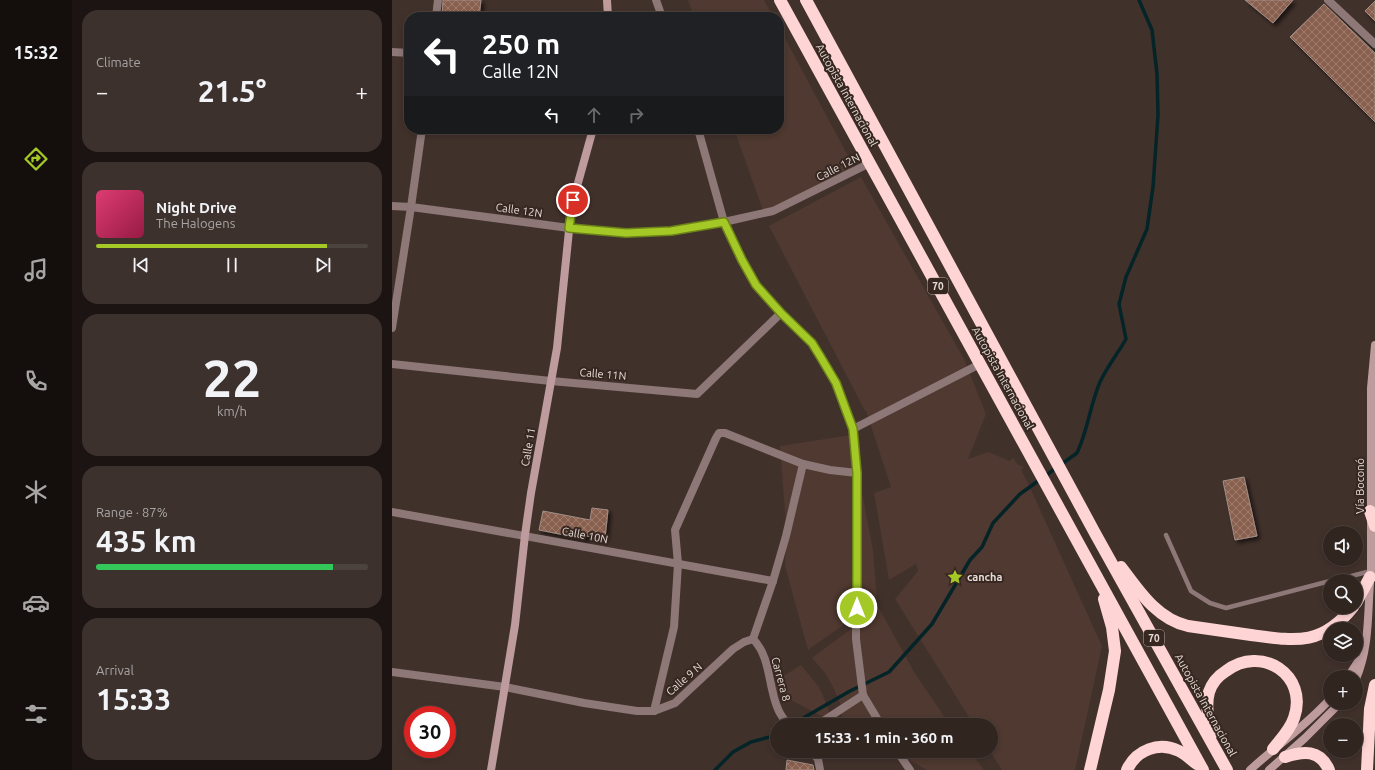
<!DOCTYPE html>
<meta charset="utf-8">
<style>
body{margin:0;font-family:Ubuntu,sans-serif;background:#3d312d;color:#f1f3f6;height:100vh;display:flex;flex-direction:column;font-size:15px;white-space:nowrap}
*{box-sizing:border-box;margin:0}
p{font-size:13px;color:#a8a5a5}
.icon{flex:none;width:22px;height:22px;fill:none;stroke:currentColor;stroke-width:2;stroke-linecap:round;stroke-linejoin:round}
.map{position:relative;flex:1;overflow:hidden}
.side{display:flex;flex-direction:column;gap:10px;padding:10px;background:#1b1412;width:320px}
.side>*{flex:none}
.guide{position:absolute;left:12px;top:12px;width:380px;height:122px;border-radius:16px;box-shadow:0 2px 6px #0003,0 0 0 1px #4c423e;background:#202124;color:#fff;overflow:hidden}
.controls{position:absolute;left:931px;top:526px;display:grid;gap:8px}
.controls a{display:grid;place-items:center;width:40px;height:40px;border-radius:50%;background:#312520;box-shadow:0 2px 6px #0003,0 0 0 1px #4c423e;font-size:20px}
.speed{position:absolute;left:12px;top:706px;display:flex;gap:8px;font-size:20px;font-weight:700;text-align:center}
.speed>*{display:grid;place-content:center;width:52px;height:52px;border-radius:50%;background:#312520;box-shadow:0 2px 6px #0003,0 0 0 1px #4c423e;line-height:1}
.speed .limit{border:6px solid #d22;background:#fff;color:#111}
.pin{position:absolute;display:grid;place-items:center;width:34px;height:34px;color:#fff;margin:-17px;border:2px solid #fff;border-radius:50%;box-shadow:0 1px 4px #0007}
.me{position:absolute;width:44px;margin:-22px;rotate:0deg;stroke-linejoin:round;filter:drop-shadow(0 0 3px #0008)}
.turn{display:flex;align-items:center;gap:14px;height:84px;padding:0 12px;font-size:18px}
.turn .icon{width:52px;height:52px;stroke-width:2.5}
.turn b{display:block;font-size:28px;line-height:34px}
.lanes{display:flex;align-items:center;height:38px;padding:0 12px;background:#0003;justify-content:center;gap:20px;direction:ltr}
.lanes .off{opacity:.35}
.big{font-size:30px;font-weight:700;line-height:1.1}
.side .tile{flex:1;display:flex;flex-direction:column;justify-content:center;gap:6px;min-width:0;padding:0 14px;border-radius:16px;background:#3d312d}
.side .dial{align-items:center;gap:0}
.dial b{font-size:52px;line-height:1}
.song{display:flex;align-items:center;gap:12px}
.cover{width:48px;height:48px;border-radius:6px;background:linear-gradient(135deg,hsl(340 70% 55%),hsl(340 70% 35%))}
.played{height:4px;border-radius:2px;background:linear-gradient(90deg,#a4c825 85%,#4c423e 85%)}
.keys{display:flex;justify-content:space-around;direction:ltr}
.heat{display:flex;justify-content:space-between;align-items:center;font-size:22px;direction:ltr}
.charge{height:6px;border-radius:3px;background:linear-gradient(90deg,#34c759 87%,#4c423e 0)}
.trip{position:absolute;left:378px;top:718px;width:228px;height:40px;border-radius:20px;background:#312520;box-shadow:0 2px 6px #0003,0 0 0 1px #4c423e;font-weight:700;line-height:40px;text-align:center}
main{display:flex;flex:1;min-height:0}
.dock{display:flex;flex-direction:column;width:72px;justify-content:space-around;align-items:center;background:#140f0d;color:#a8a5a5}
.dock .icon{width:28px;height:28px}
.dock .selected{color:#a4c825}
.dock b{font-size:18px;color:#f1f3f6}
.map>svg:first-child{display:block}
.built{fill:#4f3930}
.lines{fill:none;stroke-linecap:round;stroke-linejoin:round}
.stream{stroke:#052427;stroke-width:3.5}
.building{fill:url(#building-cross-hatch);stroke:#a28e87;filter:url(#shadow)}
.lane{stroke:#8d7777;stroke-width:4.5}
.street{stroke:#8d7777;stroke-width:8}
.secondary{stroke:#be9b9c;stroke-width:8}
.highway{stroke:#ffd4d5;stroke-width:12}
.route-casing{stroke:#6b8218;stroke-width:10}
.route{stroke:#a4c825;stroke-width:7}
.labels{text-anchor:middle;stroke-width:4;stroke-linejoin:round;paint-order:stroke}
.shield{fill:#372721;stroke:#b2a6a0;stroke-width:1}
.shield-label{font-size:10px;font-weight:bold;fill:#e6dcd7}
.street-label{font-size:11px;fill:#e6dcd7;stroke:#372721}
.poi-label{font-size:11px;font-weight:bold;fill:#e6dcd7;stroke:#372721;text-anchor:start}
</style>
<main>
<nav class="dock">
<b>15:32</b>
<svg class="icon selected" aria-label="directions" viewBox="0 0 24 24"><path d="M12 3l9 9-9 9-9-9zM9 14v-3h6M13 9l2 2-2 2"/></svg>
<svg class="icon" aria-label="music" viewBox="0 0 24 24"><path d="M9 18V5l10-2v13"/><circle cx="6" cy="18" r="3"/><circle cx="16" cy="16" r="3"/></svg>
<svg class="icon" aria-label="phone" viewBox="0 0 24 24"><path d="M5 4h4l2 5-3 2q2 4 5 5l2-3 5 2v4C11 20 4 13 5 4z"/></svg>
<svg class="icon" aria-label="climate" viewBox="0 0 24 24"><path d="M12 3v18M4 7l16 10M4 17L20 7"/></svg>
<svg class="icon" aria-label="car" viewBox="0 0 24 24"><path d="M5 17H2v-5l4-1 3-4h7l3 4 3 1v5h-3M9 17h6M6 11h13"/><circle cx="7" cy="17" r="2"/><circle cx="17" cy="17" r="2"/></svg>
<svg class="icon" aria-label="filters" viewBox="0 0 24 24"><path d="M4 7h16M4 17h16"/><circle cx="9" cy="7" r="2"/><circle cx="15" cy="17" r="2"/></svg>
</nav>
<section class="side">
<div class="tile"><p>Climate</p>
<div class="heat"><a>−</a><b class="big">21.5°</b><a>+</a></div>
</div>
<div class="tile">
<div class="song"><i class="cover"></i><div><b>Night Drive</b><p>The Halogens</p></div></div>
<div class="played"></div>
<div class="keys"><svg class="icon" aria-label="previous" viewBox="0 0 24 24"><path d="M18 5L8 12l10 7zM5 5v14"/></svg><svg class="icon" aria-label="pause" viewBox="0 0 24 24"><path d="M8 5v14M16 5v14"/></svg><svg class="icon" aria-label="next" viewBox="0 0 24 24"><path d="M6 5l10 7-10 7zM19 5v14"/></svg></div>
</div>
<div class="tile dial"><b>22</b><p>km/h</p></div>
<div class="tile"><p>Range · 87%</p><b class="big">435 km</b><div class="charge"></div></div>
<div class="tile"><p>Arrival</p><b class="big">15:33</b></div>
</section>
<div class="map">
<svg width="983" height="770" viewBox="0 0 983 770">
<defs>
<pattern id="building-cross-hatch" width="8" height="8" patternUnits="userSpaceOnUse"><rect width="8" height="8" fill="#895f4e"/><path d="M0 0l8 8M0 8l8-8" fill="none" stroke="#9f7d6f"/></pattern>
<filter id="shadow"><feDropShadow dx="3" dy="3" stdDeviation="2" flood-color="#0009"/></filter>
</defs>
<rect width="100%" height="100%" fill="#41312b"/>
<g class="built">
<path d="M 296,0 L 372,0 L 381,17 L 302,17 Z"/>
<path d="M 387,27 L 462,167 L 372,213 L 342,129 L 387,129 Z"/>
<path d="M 469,177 L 572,359 L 594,414 L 576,459 L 596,452 L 618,461 L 621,457 L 625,464 L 632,467 L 629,470 L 636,483 L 710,646 L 683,770 L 610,770 L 598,751 L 599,725 L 582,725 L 503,599 L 526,571 L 524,564 L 497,580 L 482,493 L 499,487 L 474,411 L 473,411 L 377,226 Z"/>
<path d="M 459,435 L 481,550 L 485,601 L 416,650 L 393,566 L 394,525 L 388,446 Z"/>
<path d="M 487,608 L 522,672 L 558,725 L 451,725 L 448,703 L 440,685 L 434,674 L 420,658 Z"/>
<path d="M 409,665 L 427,687 L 435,705 L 439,721 L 374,687 Z"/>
<path d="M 501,751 L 578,751 L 592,770 L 535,770 Z"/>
</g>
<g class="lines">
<g class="stream">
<path d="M 403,725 L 413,717 L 458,691 L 497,672 L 540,624 L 578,560 L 590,547 L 601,523 L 628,494 L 685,453 C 696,430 698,405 708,382 C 715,367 726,353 734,339 L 727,304 L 734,277 L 755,229 L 761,187 L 766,115 L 765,74 L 760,30 L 747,0"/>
<path d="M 323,770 L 341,752 L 359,742 L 385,735"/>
</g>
</g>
<g class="building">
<path d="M 51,0 L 89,0 L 87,17 L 50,17 Z"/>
<path d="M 853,0 L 901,0 L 881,23 Z"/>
<path d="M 983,1 L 983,21 L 973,11 Z"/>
<path d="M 932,4 L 983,53 L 983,122 L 898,37 Z"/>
<path d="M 852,477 L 865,536 L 843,540 L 831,481 Z"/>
<path d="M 200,508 L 216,510 L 213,538 L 194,536 L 193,539 L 147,530 L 151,511 L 198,520 Z"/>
<path d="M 395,760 L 421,765 L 422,770 L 394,770 Z"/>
</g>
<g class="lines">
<g class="lane">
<path d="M 774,535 L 799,591 L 818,603 L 834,608 L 938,581"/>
<path d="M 940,581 L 979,571"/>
</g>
<g class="street">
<path d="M 264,0 L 270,17"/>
<path d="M 936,0 L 983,44"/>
<path d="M 44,17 L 46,0"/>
<path d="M 0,52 L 17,53"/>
<path d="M 306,129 L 332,222 L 350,260 L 364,285 L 389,313 L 420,343 L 444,383 L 461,429 L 465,473 L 464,639 L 471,695 L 489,725"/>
<path d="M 0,206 L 19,207 L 177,228 L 234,233 L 279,231 L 332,222 L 381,211 L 478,163"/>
<path d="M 0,328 L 19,207 L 30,129"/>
<path d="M 0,364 L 159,381 L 305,394 L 389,313"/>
<path d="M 461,429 L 588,364"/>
<path d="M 0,512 L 381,581"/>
<path d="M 361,639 L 381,581 L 394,536 L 411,464"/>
<path d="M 361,639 C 379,657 376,687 386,709 C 388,715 393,720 396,725"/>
<path d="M 0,672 L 113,687 L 192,703 L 245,711 L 262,711 L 283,703 L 341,649 L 352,642 L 361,639"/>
<path d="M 262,711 L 282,627 L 286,564 L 283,530 L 324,438 L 327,433 L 333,433 L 411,464 L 438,470 L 465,473"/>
<path d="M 425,725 L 471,695"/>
<path d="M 419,751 L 426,759 L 428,770"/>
<path d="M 505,751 L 518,770"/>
</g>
<g class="secondary">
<path d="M 215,0 L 216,17"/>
<path d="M 956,677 L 967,660"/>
<path d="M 964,679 C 979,644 975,607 979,571 L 979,388 L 983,345"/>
<path d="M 99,770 L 123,625 L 133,535 L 139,493 L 165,348 L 179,211 L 184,190 L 201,129"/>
<path d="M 858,770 C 884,746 914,726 938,699"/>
<path d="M 877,770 L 913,738 L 948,703"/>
</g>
<g class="highway">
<path d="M 388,0 L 811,770"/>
<path d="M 414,0 L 704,535 L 835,770"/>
<path d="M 978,511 L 983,526"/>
<path d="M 729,567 C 747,591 765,619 796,626 C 817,629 838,632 859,635 C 904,641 930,646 961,607"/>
<path d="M 964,603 L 978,577"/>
<path d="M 819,735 C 817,721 813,706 817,692 C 820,683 826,676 834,671 C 869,644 917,675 902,718 C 898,730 889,739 881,749"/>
<path d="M 893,757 C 911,751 928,749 937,770"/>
<path d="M 698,770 L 717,690 L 723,651 L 720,627 L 712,599"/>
<path d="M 735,770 C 744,750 767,741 787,751 C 794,754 799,760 805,764"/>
<path d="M 975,770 L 978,709 L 983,685"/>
</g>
</g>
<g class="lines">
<defs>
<path id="route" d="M 181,200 L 177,228 L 234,233 L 279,231 L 332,222 L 350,260 L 364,285 L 389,313 L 420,343 L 428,356 L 444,383 L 461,429 L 465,473 L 465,608"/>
</defs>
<use href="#route" class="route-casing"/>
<use href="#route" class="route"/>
</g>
<defs>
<symbol id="sight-bare" viewBox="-9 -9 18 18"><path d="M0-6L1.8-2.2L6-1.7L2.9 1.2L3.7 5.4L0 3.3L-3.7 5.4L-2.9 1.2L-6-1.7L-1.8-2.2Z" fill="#a4c825" stroke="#372721" stroke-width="2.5" paint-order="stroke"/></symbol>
</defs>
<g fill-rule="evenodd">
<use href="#sight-bare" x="552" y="566" width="22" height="22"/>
</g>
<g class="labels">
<g class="shield">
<rect x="536" y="278" width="20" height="16" rx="3"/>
<rect x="752" y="630" width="20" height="16" rx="3"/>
</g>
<g class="shield-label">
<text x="546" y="290">70</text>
<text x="762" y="642">70</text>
</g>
<g class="street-label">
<text transform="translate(455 95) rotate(61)" y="4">Autopista Internacional</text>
<text transform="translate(446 167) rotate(-27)" y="4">Calle 12N</text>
<text transform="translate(127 210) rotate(8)" y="4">Calle 12N</text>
<text transform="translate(211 374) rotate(5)" y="4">Calle 11N</text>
<text transform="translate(611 378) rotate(61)" y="4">Autopista Internacional</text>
<text transform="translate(136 447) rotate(-80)" y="4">Calle 11</text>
<text transform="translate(968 486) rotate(-90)" y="4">Vía Boconó</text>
<text transform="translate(193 535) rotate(11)" y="4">Calle 10N</text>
<text transform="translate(292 679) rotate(-41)" y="4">Calle 9 N</text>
<text transform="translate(389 679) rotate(75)" y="4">Carrera 8</text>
<text transform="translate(814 705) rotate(61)" y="4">Autopista Internacional</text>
</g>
<g class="poi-label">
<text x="575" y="581">cancha</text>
</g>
</g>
</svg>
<div class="controls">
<a><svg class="icon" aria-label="sound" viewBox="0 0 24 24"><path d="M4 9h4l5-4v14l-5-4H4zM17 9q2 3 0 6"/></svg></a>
<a><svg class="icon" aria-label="search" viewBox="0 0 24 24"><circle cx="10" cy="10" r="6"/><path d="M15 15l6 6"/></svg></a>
<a><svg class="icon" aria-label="layers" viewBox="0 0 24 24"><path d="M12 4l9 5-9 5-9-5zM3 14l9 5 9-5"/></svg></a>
<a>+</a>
<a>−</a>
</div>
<div class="speed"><div class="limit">30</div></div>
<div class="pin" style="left:181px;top:200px;background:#d93025"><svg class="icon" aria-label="arrive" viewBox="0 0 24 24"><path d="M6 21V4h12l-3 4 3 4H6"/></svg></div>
<svg class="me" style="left:465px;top:608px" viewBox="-20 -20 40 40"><circle r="17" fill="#a4c825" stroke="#fff" stroke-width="3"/><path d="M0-11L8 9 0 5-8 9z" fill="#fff"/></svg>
<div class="trip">15:33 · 1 min · 360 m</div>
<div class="guide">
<div class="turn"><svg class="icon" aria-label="left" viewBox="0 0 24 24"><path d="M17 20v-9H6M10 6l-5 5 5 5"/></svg><div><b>250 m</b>Calle 12N</div></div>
<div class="lanes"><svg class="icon" aria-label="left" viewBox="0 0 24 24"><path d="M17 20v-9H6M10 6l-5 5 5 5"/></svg><svg class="icon off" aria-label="ahead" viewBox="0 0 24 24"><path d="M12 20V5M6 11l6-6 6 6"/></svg><svg class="icon off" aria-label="right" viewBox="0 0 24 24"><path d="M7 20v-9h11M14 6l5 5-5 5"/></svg></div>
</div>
</div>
</main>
